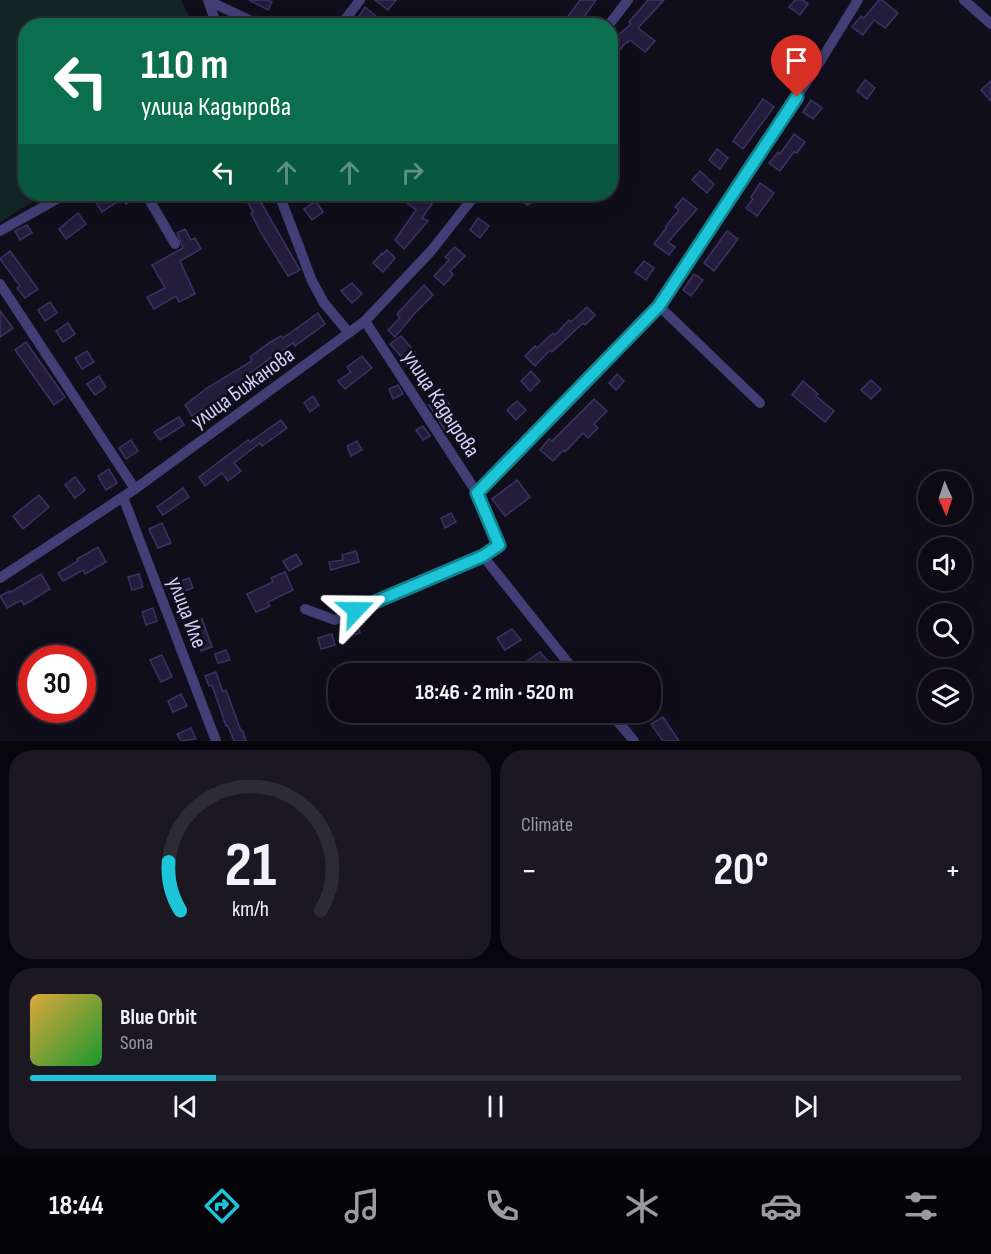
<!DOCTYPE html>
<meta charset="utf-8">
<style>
body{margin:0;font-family:"Sofia Sans Condensed",sans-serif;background:#1b1822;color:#f1f3f6;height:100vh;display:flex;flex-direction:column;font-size:22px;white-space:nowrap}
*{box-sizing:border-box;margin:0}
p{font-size:20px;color:#9a9aa0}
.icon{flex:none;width:33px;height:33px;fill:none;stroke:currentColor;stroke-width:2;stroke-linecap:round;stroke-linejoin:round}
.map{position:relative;height:741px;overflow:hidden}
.details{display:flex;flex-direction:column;gap:9px;padding:9px;background:#07060c;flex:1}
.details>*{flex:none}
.banner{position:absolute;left:18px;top:18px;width:600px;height:183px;border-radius:24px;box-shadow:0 6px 24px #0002,0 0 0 2px #2d2b34;background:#0b6e4f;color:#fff;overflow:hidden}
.needle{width:39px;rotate:177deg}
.tools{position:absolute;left:918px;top:471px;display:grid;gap:12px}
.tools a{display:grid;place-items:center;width:54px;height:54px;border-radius:50%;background:#0d0a15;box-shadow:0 6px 24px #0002,0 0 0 2px #2d2b34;font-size:30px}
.speed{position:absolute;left:18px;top:645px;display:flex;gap:12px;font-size:30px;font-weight:700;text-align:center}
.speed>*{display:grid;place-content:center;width:78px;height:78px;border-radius:50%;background:#0d0a15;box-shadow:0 6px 24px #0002,0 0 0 2px #2d2b34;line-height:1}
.speed .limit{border:9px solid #d22;background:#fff;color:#111}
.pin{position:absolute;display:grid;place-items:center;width:51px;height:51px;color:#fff;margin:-62px -26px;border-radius:50% 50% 50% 0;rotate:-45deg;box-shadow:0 0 6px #0007}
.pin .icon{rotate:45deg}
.me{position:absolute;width:66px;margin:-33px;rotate:67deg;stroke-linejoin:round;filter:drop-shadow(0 0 4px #0008)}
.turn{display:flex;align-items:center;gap:21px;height:126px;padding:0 24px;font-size:27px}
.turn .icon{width:78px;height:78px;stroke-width:2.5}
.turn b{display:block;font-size:42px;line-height:51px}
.lanes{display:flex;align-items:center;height:57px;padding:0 24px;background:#0003;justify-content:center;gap:30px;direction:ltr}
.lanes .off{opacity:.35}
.big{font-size:45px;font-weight:700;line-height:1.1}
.details .tile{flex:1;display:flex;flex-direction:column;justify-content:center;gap:9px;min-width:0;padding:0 21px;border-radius:24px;background:#1b1822}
.details .dial{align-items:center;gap:0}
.dial svg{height:156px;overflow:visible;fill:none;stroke:#2d2b34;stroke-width:7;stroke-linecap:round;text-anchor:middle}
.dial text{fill:#f1f3f6;stroke:none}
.song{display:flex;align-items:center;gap:18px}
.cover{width:72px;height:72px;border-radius:9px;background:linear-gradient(135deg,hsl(40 70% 55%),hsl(130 70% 35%))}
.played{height:6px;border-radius:3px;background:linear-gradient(90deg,#1dc5d8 20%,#2d2b34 20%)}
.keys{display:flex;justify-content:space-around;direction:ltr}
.heat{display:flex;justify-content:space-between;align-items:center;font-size:33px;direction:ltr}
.details .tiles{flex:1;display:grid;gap:9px;grid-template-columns:1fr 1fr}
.tile:last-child{grid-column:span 2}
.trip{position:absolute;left:328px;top:663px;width:333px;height:60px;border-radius:24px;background:#0d0a15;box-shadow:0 6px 24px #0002,0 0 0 2px #2d2b34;font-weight:700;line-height:60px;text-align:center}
.dock{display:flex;height:96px;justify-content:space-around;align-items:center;background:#050408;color:#9a9aa0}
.dock .icon{width:42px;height:42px}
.dock .on{color:#1dc5d8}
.dock b{font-size:27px;color:#f1f3f6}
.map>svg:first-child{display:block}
.green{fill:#122625}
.building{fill:#231d3b;stroke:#3c3264;stroke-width:1.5}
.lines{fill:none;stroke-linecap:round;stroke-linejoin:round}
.minor{stroke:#413f75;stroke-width:10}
.route-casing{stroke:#13808c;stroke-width:15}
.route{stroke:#1dc5d8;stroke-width:10}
.labels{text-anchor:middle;stroke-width:6;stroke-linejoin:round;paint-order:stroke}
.street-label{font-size:22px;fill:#d5d0f9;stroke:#110e1c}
</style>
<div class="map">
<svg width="991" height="741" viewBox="0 0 991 741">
<rect width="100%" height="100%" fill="#110e1c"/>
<path class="green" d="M 0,0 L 181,0 L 193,25 L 26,26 L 26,194 L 45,194 L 0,222 Z"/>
<g class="building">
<path d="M 249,0 L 267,0 L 272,2 L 268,10 Z"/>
<path d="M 375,0 L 396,0 L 388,10 Z"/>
<path d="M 580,0 L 596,0 L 582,20 L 579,18 L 574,26 L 561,26 Z"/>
<path d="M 648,0 L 664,0 L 638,28 L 655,41 L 645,52 L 630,40 L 627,43 L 626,42 L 610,62 L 610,40 L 614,35 L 616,37 L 631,24 L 629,22 Z"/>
<path d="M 795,0 L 803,0 L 808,4 L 800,15 L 789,7 Z"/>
<path d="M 879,0 L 882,0 L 898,13 L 885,28 L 874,20 L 863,35 L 852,27 L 861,16 L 864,18 Z"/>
<path d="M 365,7 L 376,16 L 368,26 L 357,19 Z"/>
<path d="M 786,61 L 796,69 L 788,80 L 777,73 Z"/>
<path d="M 865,80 L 875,88 L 867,99 L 857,91 Z"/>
<path d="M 991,81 L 991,101 L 981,90 Z"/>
<path d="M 763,99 L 774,107 L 743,149 L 733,141 Z"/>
<path d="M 811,100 L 822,108 L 813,119 L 803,112 Z"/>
<path d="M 794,134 L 805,142 L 797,153 L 794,152 L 780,171 L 769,163 L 778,152 L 780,154 Z"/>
<path d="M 717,149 L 728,158 L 720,169 L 709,160 Z"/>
<path d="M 700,171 L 714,184 L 707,193 L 692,180 Z"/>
<path d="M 760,183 L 774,193 L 757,216 L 746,208 L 753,199 L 751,197 Z"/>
<path d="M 106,194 L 139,194 L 139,196 L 126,204 L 123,198 L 102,212 L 95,201 Z"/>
<path d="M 243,194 L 269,194 L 259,199 L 300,270 L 288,276 L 260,231 L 251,213 L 253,212 Z"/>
<path d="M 408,194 L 419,194 L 432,204 L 422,218 L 428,221 L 404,249 L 395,240 L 416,210 L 403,200 Z"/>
<path d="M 509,194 L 530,194 L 536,198 L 528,205 Z"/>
<path d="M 683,198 L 697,209 L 668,242 L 675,247 L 669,255 L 654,244 L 667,227 L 666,226 L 679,210 L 675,207 Z"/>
<path d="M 316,201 L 323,212 L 312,220 L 304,209 Z"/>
<path d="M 78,213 L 86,224 L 66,239 L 59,229 Z"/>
<path d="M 478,218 L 489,226 L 480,238 L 470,230 Z"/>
<path d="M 27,225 L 32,233 L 20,240 L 15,231 Z"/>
<path d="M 185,229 L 191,240 L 195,238 L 201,249 L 180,261 L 195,294 L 179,302 L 176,296 L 154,309 L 147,297 L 165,288 L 152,265 L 183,248 L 177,233 Z"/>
<path d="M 727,231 L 738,239 L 714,271 L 704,263 Z"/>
<path d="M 455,247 L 465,256 L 450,271 L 453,275 L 444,285 L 434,276 L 449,260 L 445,257 Z"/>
<path d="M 387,250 L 395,258 L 383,272 L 373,263 L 382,253 L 383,254 Z"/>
<path d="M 10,251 L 38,289 L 25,298 L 17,288 L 20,286 L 0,259 Z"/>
<path d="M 644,261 L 654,268 L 646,280 L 635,272 Z"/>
<path d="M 694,274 L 703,280 L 691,296 L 683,290 Z"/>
<path d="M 352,283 L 362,294 L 352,303 L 341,291 Z"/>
<path d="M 424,285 L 433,295 L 415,313 L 395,337 L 388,330 L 400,318 L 397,314 Z"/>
<path d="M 50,302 L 57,313 L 45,321 L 38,310 Z"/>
<path d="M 587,307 L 595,315 L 585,325 L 583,323 L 552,352 L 550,350 L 535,366 L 525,356 L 535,346 L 537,348 L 553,333 L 555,335 L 569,320 L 571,322 Z"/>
<path d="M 0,311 L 13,328 L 0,337 Z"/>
<path d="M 318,313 L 325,324 L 295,346 L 293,343 L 268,360 L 250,373 L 252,376 L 192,416 L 185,405 L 207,388 L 252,361 L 250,357 L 269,343 L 281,336 L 283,338 Z"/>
<path d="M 68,323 L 75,334 L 63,342 L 56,331 Z"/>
<path d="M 401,336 L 415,352 L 405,361 L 390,344 Z"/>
<path d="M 26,342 L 65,397 L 54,405 L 15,350 Z"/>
<path d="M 87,351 L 94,362 L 82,369 L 75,358 Z"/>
<path d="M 362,356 L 372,368 L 345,389 L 338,381 L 351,372 L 347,367 Z"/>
<path d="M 531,371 L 540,381 L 530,391 L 521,381 Z"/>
<path d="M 617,374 L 624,381 L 616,390 L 609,383 Z"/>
<path d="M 99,376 L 106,387 L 95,395 L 87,384 Z"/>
<path d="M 871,380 L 881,389 L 871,399 L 861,390 Z"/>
<path d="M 803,381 L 818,394 L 816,396 L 834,411 L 825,422 L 792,395 Z"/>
<path d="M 398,385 L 403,394 L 393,399 L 389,389 Z"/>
<path d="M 313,396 L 319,405 L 310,412 L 304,403 Z"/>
<path d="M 444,396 L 452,409 L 449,411 L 460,428 L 448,435 L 429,405 Z"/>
<path d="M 594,399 L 607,411 L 594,424 L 598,428 L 588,438 L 583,433 L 565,452 L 563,450 L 553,461 L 540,450 L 549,439 L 552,441 Z"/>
<path d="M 517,401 L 526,410 L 516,420 L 507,410 Z"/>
<path d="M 179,417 L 184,425 L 160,440 L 154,432 Z"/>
<path d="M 281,420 L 287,428 L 262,446 L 260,443 L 234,463 L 241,471 L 228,481 L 222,473 L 205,486 L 199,477 L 248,440 L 250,442 Z"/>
<path d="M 423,426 L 430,436 L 423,440 L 416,430 Z"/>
<path d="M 131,440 L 138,451 L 126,459 L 119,448 Z"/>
<path d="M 357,441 L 362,450 L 351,456 L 347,446 Z"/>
<path d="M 109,469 L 117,483 L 106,490 L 98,476 Z"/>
<path d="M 75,477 L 85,490 L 75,498 L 65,485 Z"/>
<path d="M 517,480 L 530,497 L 505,516 L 492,499 Z"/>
<path d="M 183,488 L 189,497 L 163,515 L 157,507 Z"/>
<path d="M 39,495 L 49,507 L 23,529 L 13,516 Z"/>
<path d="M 451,513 L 456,522 L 445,528 L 441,518 Z"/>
<path d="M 162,523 L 171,543 L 158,548 L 149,529 Z"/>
<path d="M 98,547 L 106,562 L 85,574 L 83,570 L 63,581 L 58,573 L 78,561 L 77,559 Z"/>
<path d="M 356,551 L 359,562 L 331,570 L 329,562 L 343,560 L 342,555 Z"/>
<path d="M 296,554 L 302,564 L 289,571 L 283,561 Z"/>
<path d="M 285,572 L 293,590 L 268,602 L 270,606 L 256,612 L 247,594 L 273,582 L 271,578 Z"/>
<path d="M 41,574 L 50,589 L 24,605 L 21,600 L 7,608 L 0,596 L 10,591 L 11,592 Z"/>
<path d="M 139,574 L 143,587 L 132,590 L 128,577 Z"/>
<path d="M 189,578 L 193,588 L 182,592 L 178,582 Z"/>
<path d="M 153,608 L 157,621 L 146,625 L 142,612 Z"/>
<path d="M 202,619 L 212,647 L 201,651 L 191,623 Z"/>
<path d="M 357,622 L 360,633 L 346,637 L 343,626 Z"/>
<path d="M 512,629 L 521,640 L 505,650 L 497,638 Z"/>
<path d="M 332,634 L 335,645 L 321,649 L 318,638 Z"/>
<path d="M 226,650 L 230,660 L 218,663 L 215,654 Z"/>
<path d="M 540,652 L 549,662 L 536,670 L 527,661 Z"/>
<path d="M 162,655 L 172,677 L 161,682 L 150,660 Z"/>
<path d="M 216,672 L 223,692 L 226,690 L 241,731 L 243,731 L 246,741 L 234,741 L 228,726 L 226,726 L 212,685 L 209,686 L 205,676 Z"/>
<path d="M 181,694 L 187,706 L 173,712 L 168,701 Z"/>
<path d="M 663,717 L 679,741 L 663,741 L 651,724 Z"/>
<path d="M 191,728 L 196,739 L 181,741 L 177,734 Z"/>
</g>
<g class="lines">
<g class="minor">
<path d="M 208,0 L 217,26"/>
<path d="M 210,0 L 209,1 L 262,26"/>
<path d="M 964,0 L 991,24"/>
<path d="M 340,26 L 360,0"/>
<path d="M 608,26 L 628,0"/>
<path d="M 146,194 L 175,244"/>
<path d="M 279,194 L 312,281 L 324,303 L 349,333"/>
<path d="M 0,231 L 66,194"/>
<path d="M 0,284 L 135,489"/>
<path d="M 659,306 L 760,403"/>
<path d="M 477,493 L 659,306 L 821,60 L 858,0"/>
<path d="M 123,497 L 216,741"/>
<path d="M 483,556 L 577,674"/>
<path d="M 0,578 L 135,489 L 365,321 L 431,251 L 476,194"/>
<path d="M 305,609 L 335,620 L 483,556 L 499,545 L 477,493 L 365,321"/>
<path d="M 610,712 L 634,741"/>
</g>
</g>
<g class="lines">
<defs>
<path id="route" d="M 356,610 L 483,556 L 499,545 L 477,493 L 659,306 L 797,97"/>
</defs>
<use href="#route" class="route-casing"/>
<use href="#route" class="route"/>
</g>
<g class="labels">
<g class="street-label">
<text transform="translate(242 387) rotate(-36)" y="8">улица Бижанова</text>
<text transform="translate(442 403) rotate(57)" y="8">улица Кадырова</text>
<text transform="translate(188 612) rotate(69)" y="8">улица Иле</text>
</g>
</g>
</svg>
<div class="tools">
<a><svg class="needle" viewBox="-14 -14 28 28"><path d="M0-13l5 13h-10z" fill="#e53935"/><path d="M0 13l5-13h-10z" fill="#9a9aa0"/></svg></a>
<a><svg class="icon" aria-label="sound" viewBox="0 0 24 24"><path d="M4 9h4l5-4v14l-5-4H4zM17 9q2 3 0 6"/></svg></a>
<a><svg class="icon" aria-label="search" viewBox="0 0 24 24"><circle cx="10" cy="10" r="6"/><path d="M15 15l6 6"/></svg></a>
<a><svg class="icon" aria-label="layers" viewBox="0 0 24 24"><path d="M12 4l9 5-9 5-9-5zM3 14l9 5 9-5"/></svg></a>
</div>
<div class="speed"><div class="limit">30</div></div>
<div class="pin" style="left:797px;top:97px;background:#d93025"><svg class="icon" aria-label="arrive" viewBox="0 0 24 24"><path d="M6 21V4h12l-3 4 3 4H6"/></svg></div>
<svg class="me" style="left:356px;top:610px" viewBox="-20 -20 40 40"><path d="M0-17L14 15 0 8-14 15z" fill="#1dc5d8" stroke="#fff" stroke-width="4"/></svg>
<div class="trip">18:46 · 2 min · 520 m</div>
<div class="banner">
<div class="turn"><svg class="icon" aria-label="left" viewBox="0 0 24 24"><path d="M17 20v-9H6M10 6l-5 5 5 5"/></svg><div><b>110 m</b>улица Кадырова</div></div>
<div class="lanes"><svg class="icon" aria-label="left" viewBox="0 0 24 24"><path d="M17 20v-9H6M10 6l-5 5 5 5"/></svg><svg class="icon off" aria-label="ahead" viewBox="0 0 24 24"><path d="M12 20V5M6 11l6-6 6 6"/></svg><svg class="icon off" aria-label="ahead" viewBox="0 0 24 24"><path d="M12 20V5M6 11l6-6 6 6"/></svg><svg class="icon off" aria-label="right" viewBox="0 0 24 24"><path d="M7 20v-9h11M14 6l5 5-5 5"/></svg></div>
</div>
</div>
<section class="details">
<div class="tiles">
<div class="tile dial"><svg viewBox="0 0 100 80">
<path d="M14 69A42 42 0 1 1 86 69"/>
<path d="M14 69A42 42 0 0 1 8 44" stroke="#1dc5d8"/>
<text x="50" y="56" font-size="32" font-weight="700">21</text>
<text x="50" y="72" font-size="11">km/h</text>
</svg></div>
<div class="tile"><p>Climate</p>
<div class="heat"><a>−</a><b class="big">20°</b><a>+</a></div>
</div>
<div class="tile">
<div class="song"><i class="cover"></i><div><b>Blue Orbit</b><p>Sona</p></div></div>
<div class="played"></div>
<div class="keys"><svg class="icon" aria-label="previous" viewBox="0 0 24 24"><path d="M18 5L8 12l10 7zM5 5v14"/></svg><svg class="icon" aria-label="pause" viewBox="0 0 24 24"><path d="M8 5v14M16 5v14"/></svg><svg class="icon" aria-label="next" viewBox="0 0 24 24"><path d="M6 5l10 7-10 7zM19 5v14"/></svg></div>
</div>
</div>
</section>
<nav class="dock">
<b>18:44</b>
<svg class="icon on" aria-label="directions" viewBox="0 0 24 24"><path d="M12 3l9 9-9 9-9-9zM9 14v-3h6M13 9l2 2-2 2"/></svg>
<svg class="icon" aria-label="music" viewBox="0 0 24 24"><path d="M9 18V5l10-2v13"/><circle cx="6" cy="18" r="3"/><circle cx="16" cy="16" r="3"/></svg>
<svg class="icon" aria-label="phone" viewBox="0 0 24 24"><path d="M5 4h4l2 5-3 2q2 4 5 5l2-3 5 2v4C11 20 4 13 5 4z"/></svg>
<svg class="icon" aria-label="climate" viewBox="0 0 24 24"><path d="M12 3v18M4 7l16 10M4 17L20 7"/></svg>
<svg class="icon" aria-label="car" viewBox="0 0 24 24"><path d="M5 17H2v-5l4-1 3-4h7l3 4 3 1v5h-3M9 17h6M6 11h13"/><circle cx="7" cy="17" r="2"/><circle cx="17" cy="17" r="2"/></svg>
<svg class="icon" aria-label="filters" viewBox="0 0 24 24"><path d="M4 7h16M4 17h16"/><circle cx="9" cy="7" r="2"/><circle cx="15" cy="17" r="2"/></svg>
</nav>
